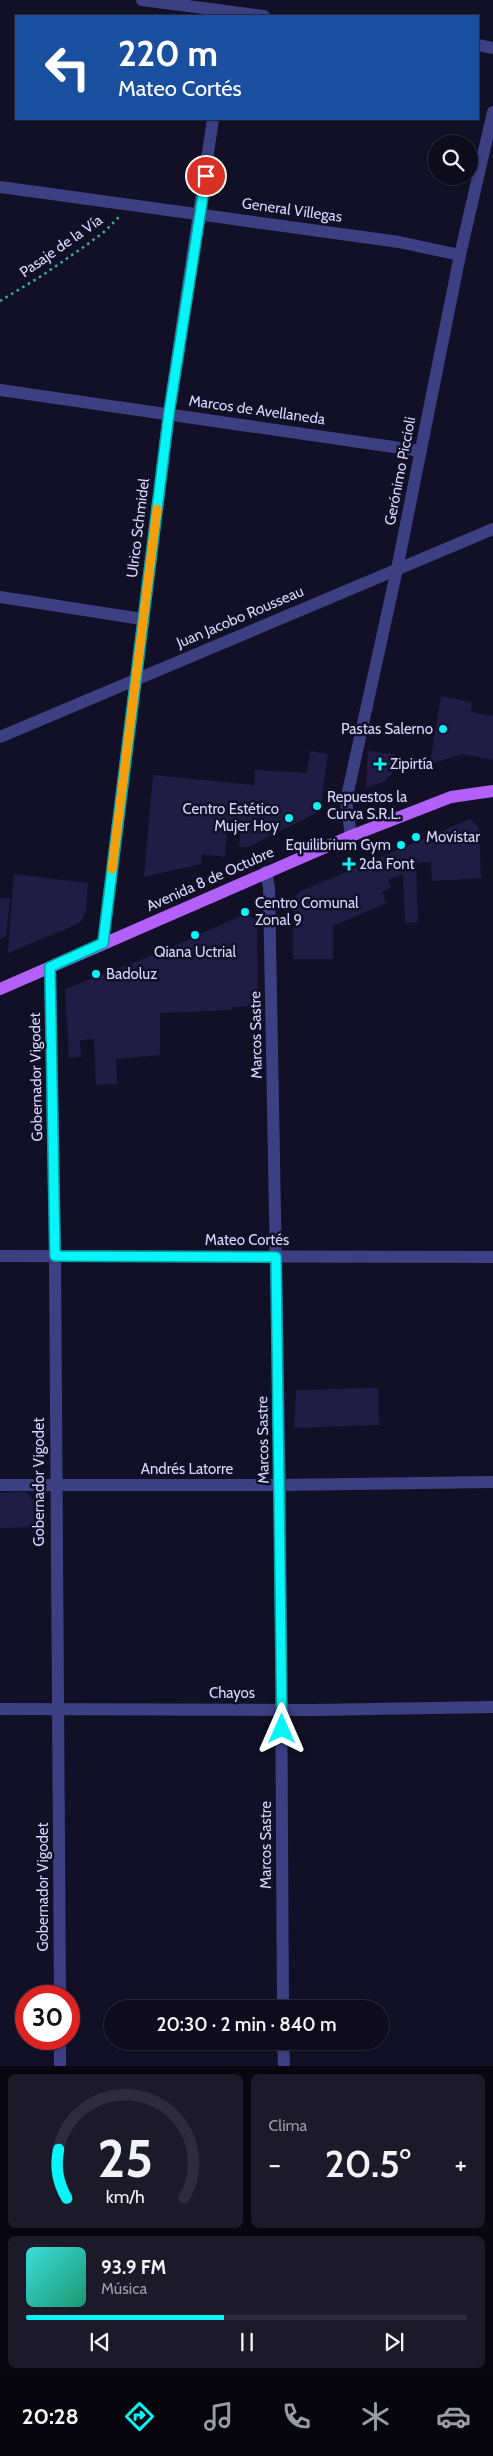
<!DOCTYPE html>
<html lang="es">
<meta charset="utf-8">
<style>
body{margin:0;font-family:Cabin,sans-serif;background:#1c1a29;color:#f1f3f6;height:100vh;display:flex;flex-direction:column;font-size:19px;white-space:nowrap}
*{box-sizing:border-box;margin:0}
p{font-size:16px;color:#9b9ba3}
.icon{flex:none;width:28px;height:28px;fill:none;stroke:currentColor;stroke-width:2;stroke-linecap:round;stroke-linejoin:round}
.map{position:relative;height:2066px;overflow:hidden}
.sheet{display:flex;flex-direction:column;gap:8px;padding:8px;background:#08070f;flex:1}
.sheet>*{flex:none}
.hud{position:absolute;left:15px;top:15px;width:464px;height:105px;border-radius:0px;box-shadow:0 1px 4px #0004,0 0 0 1px #2e2c3b;background:#1a4fa0;color:#fff;overflow:hidden}
.tools{position:absolute;left:428px;top:135px;display:grid;gap:10px}
.tools a{display:grid;place-items:center;width:50px;height:50px;border-radius:50%;background:#0e0c1c;box-shadow:0 1px 4px #0004,0 0 0 1px #2e2c3b;font-size:25px}
.speed{position:absolute;left:15px;top:1985px;display:flex;gap:10px;font-size:25px;font-weight:700;text-align:center}
.speed>*{display:grid;place-content:center;width:65px;height:65px;border-radius:50%;background:#0e0c1c;box-shadow:0 1px 4px #0004,0 0 0 1px #2e2c3b;line-height:1}
.speed .limit{border:8px solid #d22;background:#fff;color:#111}
.pin{position:absolute;display:grid;place-items:center;width:42px;height:42px;color:#fff;margin:-21px;border:2px solid #fff;border-radius:50%;box-shadow:0 1px 5px #0007}
.me{position:absolute;width:55px;margin:-28px;rotate:0deg;stroke-linejoin:round;filter:drop-shadow(0 0 4px #0008)}
.turn{display:flex;align-items:center;gap:18px;height:105px;padding:0 20px;font-size:22px}
.turn .icon{width:65px;height:65px;stroke-width:2.5}
.turn b{display:block;font-size:35px;line-height:42px}
.big{font-size:38px;font-weight:600;line-height:1.1}
.sheet .tile{flex:1;display:flex;flex-direction:column;justify-content:center;gap:8px;min-width:0;padding:0 18px;border-radius:8px;background:#1c1a29}
.sheet .dial{align-items:center;gap:0}
.dial svg{height:130px;overflow:visible;fill:none;stroke:#2e2c3b;stroke-width:7;stroke-linecap:round;text-anchor:middle}
.dial text{fill:#f1f3f6;stroke:none}
.song{display:flex;align-items:center;gap:15px}
.cover{width:60px;height:60px;border-radius:8px;background:linear-gradient(135deg,hsl(180 70% 55%),hsl(160 70% 35%))}
.played{height:5px;border-radius:2px;background:linear-gradient(90deg,#07f5f9 45%,#2e2c3b 45%)}
.keys{display:flex;justify-content:space-around;direction:ltr}
.heat{display:flex;justify-content:space-between;align-items:center;font-size:28px;direction:ltr}
.sheet .tiles{flex:1;display:grid;gap:8px;grid-template-columns:1fr 1fr}
.tile:last-child{grid-column:span 2}
.trip{position:absolute;left:104px;top:2000px;width:285px;height:50px;border-radius:25px;background:#0e0c1c;box-shadow:0 1px 4px #0004,0 0 0 1px #2e2c3b;font-weight:600;line-height:50px;text-align:center}
.tabs{display:flex;height:80px;justify-content:space-around;align-items:center;background:#06050b;color:#9b9ba3}
.tabs .icon{width:35px;height:35px}
.tabs .active{color:#07f5f9}
.tabs b{font-size:22px;color:#f1f3f6}
.map>svg:first-child{display:block}
.building{fill:#211c46}
.lines{fill:none;stroke-linecap:round;stroke-linejoin:round}
.path{stroke:#33b5a2;stroke-width:2.5;stroke-dasharray:2.5 4;stroke-linecap:butt}
.minor{stroke:#3c4083;stroke-width:12}
.primary{stroke:#b360fb;stroke-width:12}
.route-casing{stroke:#059fa2;stroke-width:12}
.route{stroke:#07f5f9;stroke-width:9}
.slow{stroke:#f59e0b;stroke-width:9}
.poi-dot{fill:#07f5f9;stroke:#121026;stroke-width:2}
.labels{text-anchor:middle;stroke-width:5;stroke-linejoin:round;paint-order:stroke}
.street-label{font-size:15px;fill:#d7d6fe;stroke:#121026}
.poi-label{font-size:15px;fill:#d7d6fe;stroke:#121026;text-anchor:start}
</style>
<div class="map">
<svg width="493" height="2066" viewBox="0 0 493 2066">
<rect width="100%" height="100%" fill="#121026"/>
<g class="building">
<path d="M 441,696 L 472,702 L 471,712 L 493,716 L 493,760 L 463,754 L 430,764 Z"/>
<path d="M 310,751 L 328,754 L 320,811 L 248,847 L 239,847 L 241,822 L 228,820 L 225,857 L 202,854 L 201,864 L 144,877 L 153,775 L 254,785 L 255,770 L 307,773 Z"/>
<path d="M 368,751 L 395,754 L 392,774 L 383,782 L 366,788 Z"/>
<path d="M 470,819 L 479,828 L 481,878 L 432,881 L 431,862 L 416,863 L 418,922 L 405,923 L 403,874 L 388,880 L 391,888 L 382,892 L 386,903 L 333,926 L 333,959 L 293,959 L 293,902 L 299,892 Z"/>
<path d="M 14,874 L 88,883 L 86,910 L 80,923 L 8,953 Z"/>
<path d="M 0,898 L 10,899 L 6,936 L 0,939 Z"/>
<path d="M 247,913 L 257,921 L 258,1006 L 232,1007 L 232,1010 L 160,1013 L 160,1055 L 116,1059 L 117,1084 L 96,1085 L 94,1039 L 80,1040 L 81,1057 L 69,1058 L 65,989 L 161,952 Z"/>
<path d="M 378,1388 L 379,1425 L 294,1428 L 296,1390 Z"/>
<path d="M 26,1492 L 35,1502 L 36,1527 L 0,1528 L 0,1493 Z"/>
</g>
<g class="lines">
<path class="path" d="M 0,301 L 43,275 L 85,246 L 104,232 L 119,217"/>
<g class="minor">
<path d="M 142,0 L 264,16"/>
<path d="M 478,45 L 493,48"/>
<path d="M 0,187 L 399,242 L 460,255"/>
<path d="M 0,390 L 421,451"/>
<path d="M 0,597 L 142,619"/>
<path d="M 0,737 L 493,529"/>
<path d="M 351,836 L 346,801 L 397,569 L 460,255 L 493,112"/>
<path d="M 266,872 L 269,888 L 280,1485 L 283,2009"/>
<path d="M 103,943 L 169,413 L 213,119"/>
<path d="M 50,967 L 55,1256 L 60,1996"/>
<path d="M 0,1256 L 493,1257"/>
<path d="M 0,1485 L 280,1485 L 493,1482"/>
<path d="M 0,1709 L 313,1710 L 493,1707"/>
<path d="M 60,2039 L 60,2066"/>
<path d="M 283,2041 L 284,2066"/>
</g>
<path class="primary" d="M 0,989 L 351,836 L 451,797 L 493,791"/>
</g>
<g class="lines">
<defs>
<path id="route" d="M 206,176 L 169,413 L 103,943 L 50,967 L 55,1256 L 276,1257 L 282,1729"/>
</defs>
<use href="#route" class="route-casing"/>
<use href="#route" class="route"/>
<path class="slow" d="M 112,869 L 157,509"/>
</g>
<g class="poi-dot">
<circle cx="443" cy="729" r="5"/>
<path d="M377.5 756.5h5v5h5v5h-5v5h-5v-5h-5v-5h5z"/>
<circle cx="317" cy="806" r="5"/>
<circle cx="289" cy="818" r="5"/>
<circle cx="416" cy="837" r="5"/>
<circle cx="401" cy="845" r="5"/>
<path d="M346.5 856.5h5v5h5v5h-5v5h-5v-5h-5v-5h5z"/>
<circle cx="245" cy="912" r="5"/>
<circle cx="195" cy="935" r="5"/>
<circle cx="96" cy="974" r="5"/>
</g>
<g class="labels">
<g class="street-label">
<text transform="translate(292 210) rotate(8)" y="5">General Villegas</text>
<text transform="translate(61 246) rotate(-35)" y="5">Pasaje de la Vía</text>
<text transform="translate(257 410) rotate(8)" y="5">Marcos de Avellaneda</text>
<text transform="translate(400 471) rotate(-79)" y="5">Gerónimo Piccioli</text>
<text transform="translate(138 528) rotate(-83)" y="5">Ulrico Schmidel</text>
<text transform="translate(240 617) rotate(-23)" y="5">Juan Jacobo Rousseau</text>
<text transform="translate(210 879) rotate(-24)" y="5">Avenida 8 de Octubre</text>
<text transform="translate(256 1035) rotate(-91)" y="5">Marcos Sastre</text>
<text transform="translate(36 1077) rotate(-91)" y="5">Gobernador Vigodet</text>
<text x="247" y="1245">Mateo Cortés</text>
<text transform="translate(263 1440) rotate(-91)" y="5">Marcos Sastre</text>
<text x="187" y="1474">Andrés Latorre</text>
<text transform="translate(39 1482) rotate(-90)" y="5">Gobernador Vigodet</text>
<text x="232" y="1698">Chayos</text>
<text transform="translate(266 1845) rotate(-90)" y="5">Marcos Sastre</text>
<text transform="translate(43 1887) rotate(-90)" y="5">Gobernador Vigodet</text>
</g>
<g class="poi-label">
<text x="433" y="734" text-anchor="end">Pastas Salerno</text>
<text x="390" y="769">Zipirtía</text>
<text x="327" y="802">Repuestos la<tspan x="327" dy="17">Curva S.R.L.</tspan></text>
<text x="279" y="814" text-anchor="end">Centro Estético<tspan x="279" dy="17">Mujer Hoy</tspan></text>
<text x="426" y="842">Movistar</text>
<text x="391" y="850" text-anchor="end">Equilibrium Gym</text>
<text x="359" y="869">2da Font</text>
<text x="255" y="908">Centro Comunal<tspan x="255" dy="17">Zonal 9</tspan></text>
<text x="195" y="957" text-anchor="middle">Qiana Uctrial</text>
<text x="106" y="979">Badoluz</text>
</g>
</g>
</svg>
<div class="tools">
<a><svg class="icon" aria-label="search" viewBox="0 0 24 24"><circle cx="10" cy="10" r="6"/><path d="M15 15l6 6"/></svg></a>
</div>
<div class="speed"><div class="limit">30</div></div>
<div class="pin" style="left:206px;top:176px;background:#d93025"><svg class="icon" aria-label="arrive" viewBox="0 0 24 24"><path d="M6 21V4h12l-3 4 3 4H6"/></svg></div>
<svg class="me" style="left:282px;top:1729px" viewBox="-20 -20 40 40"><path d="M0-17L14 15 0 8-14 15z" fill="#07f5f9" stroke="#fff" stroke-width="4"/></svg>
<div class="trip">20:30 · 2 min · 840 m</div>
<div class="hud">
<div class="turn"><svg class="icon" aria-label="left" viewBox="0 0 24 24"><path d="M17 20v-9H6M10 6l-5 5 5 5"/></svg><div><b>220 m</b>Mateo Cortés</div></div>
</div>
</div>
<section class="sheet">
<div class="tiles">
<div class="tile dial"><svg viewBox="0 0 100 80">
<path d="M14 69A42 42 0 1 1 86 69"/>
<path d="M14 69A42 42 0 0 1 9 39" stroke="#07f5f9"/>
<text x="50" y="56" font-size="32" font-weight="700">25</text>
<text x="50" y="72" font-size="11">km/h</text>
</svg></div>
<div class="tile"><p>Clima</p>
<div class="heat"><a>−</a><b class="big">20.5°</b><a>+</a></div>
</div>
<div class="tile">
<div class="song"><i class="cover"></i><div><b>93.9 FM</b><p>Música</p></div></div>
<div class="played"></div>
<div class="keys"><svg class="icon" aria-label="previous" viewBox="0 0 24 24"><path d="M18 5L8 12l10 7zM5 5v14"/></svg><svg class="icon" aria-label="pause" viewBox="0 0 24 24"><path d="M8 5v14M16 5v14"/></svg><svg class="icon" aria-label="next" viewBox="0 0 24 24"><path d="M6 5l10 7-10 7zM19 5v14"/></svg></div>
</div>
</div>
</section>
<nav class="tabs">
<b>20:28</b>
<svg class="icon active" aria-label="directions" viewBox="0 0 24 24"><path d="M12 3l9 9-9 9-9-9zM9 14v-3h6M13 9l2 2-2 2"/></svg>
<svg class="icon" aria-label="music" viewBox="0 0 24 24"><path d="M9 18V5l10-2v13"/><circle cx="6" cy="18" r="3"/><circle cx="16" cy="16" r="3"/></svg>
<svg class="icon" aria-label="phone" viewBox="0 0 24 24"><path d="M5 4h4l2 5-3 2q2 4 5 5l2-3 5 2v4C11 20 4 13 5 4z"/></svg>
<svg class="icon" aria-label="climate" viewBox="0 0 24 24"><path d="M12 3v18M4 7l16 10M4 17L20 7"/></svg>
<svg class="icon" aria-label="car" viewBox="0 0 24 24"><path d="M5 17H2v-5l4-1 3-4h7l3 4 3 1v5h-3M9 17h6M6 11h13"/><circle cx="7" cy="17" r="2"/><circle cx="17" cy="17" r="2"/></svg>
</nav>
